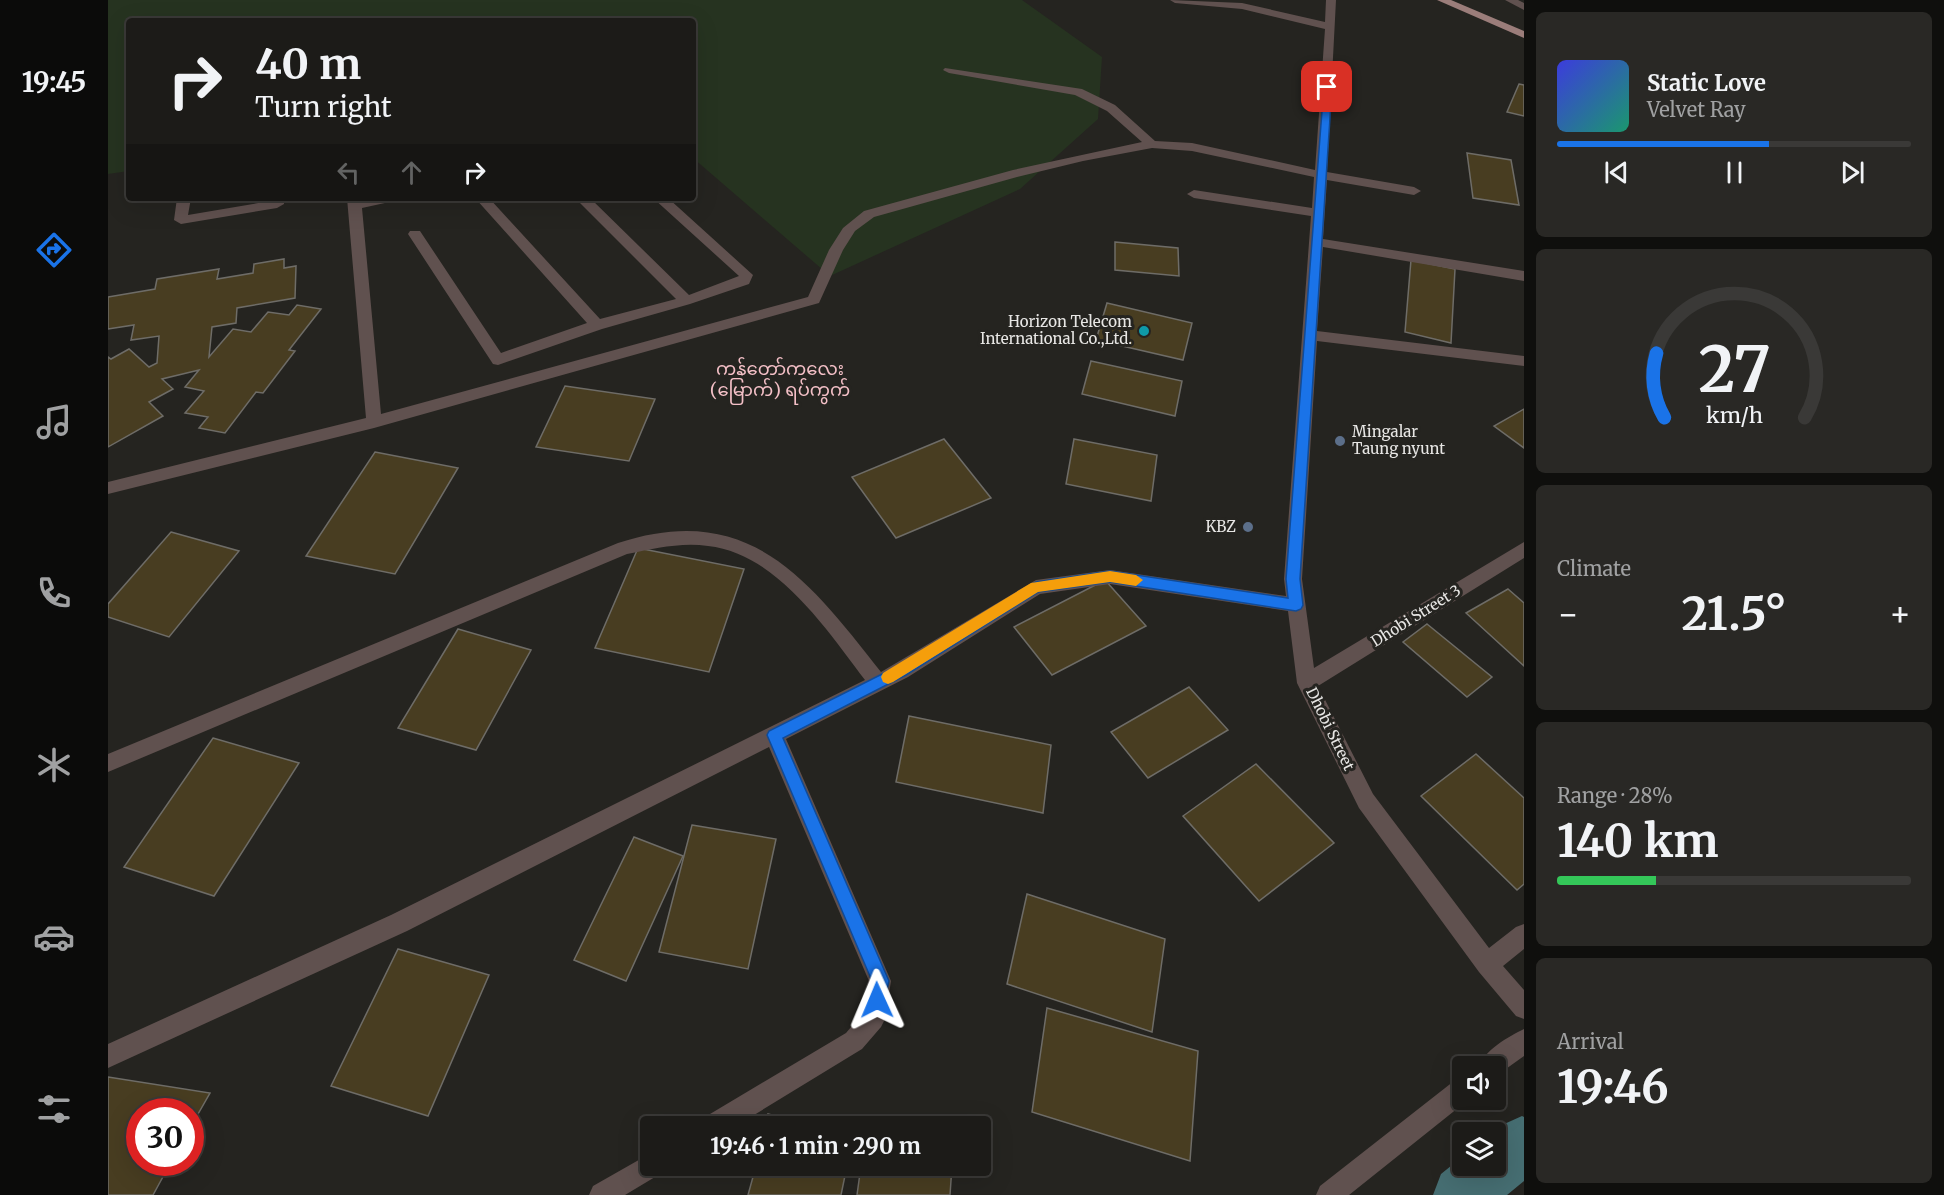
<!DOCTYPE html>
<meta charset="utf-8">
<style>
body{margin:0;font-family:Merriweather,"Noto Sans Myanmar",serif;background:#292825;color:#f1f3f6;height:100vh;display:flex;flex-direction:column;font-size:22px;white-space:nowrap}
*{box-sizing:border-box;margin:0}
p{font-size:20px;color:#a0a1a2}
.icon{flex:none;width:33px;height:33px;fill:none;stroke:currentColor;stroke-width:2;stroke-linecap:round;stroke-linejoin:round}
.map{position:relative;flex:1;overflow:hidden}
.side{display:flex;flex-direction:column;gap:12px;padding:12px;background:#0f0f0d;width:420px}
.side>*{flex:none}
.guide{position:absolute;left:18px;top:18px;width:570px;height:183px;border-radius:6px;box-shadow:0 6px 24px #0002,0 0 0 2px #3a3937;background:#1c1b18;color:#f1f3f6;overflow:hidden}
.buttons{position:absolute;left:1344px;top:1056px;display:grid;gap:12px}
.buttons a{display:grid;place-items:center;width:54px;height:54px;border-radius:6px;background:#1c1b18;box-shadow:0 6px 24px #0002,0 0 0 2px #3a3937;font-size:30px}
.speed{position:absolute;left:18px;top:1098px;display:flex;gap:12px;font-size:30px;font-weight:700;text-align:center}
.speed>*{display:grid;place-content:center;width:78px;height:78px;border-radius:50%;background:#1c1b18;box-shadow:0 6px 24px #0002,0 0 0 2px #3a3937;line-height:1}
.speed .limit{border:9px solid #d22;background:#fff;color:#111}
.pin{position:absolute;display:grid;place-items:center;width:51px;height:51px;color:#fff;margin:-26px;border-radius:12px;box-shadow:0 3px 9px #0006}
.me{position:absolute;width:66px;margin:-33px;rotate:359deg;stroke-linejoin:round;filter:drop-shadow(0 0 4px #0008)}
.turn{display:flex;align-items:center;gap:21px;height:126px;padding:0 30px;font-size:27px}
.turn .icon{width:78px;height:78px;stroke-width:2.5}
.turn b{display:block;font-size:42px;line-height:51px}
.lanes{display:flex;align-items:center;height:57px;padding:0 30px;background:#0003;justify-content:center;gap:30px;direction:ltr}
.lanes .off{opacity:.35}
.big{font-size:45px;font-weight:700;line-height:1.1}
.side .widget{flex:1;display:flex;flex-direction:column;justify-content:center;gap:9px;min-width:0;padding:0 21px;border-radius:9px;background:#292825}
.side .dial{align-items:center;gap:0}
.dial svg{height:156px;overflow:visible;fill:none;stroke:#3a3937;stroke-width:7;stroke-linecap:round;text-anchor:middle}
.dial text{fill:#f1f3f6;stroke:none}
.song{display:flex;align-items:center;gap:18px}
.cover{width:72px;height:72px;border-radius:9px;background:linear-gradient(135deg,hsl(240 70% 55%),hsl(160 70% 35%))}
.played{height:6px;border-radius:3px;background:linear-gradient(90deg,#1a73e8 60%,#3a3937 60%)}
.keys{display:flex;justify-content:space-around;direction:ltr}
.heat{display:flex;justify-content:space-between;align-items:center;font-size:33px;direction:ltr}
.charge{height:9px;border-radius:4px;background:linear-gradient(90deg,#34c759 28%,#3a3937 0)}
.trip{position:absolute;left:532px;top:1116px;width:351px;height:60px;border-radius:6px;background:#1c1b18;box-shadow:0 6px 24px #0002,0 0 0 2px #3a3937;font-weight:700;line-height:60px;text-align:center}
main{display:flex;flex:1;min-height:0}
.tab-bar{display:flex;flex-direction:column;width:108px;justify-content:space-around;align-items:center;background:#0b0b0a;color:#a0a1a2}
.tab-bar .icon{width:42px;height:42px}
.tab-bar .active{color:#1a73e8}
.tab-bar b{font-size:27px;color:#f1f3f6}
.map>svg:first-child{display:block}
.green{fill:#263320}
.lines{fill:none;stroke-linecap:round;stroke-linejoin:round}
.canal{fill:#466e72;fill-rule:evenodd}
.building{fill:#483d21;stroke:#6e6c67;stroke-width:1.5}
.minor{fill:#60514f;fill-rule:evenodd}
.major{fill:#9b7d7a;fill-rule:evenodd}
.route{fill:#1a73e8;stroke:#114b97;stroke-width:1.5}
.slow{fill:#f59e0b}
.culture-dot{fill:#0f9aa8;stroke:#252420;stroke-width:2}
.service-dot{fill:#5c6f8a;stroke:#252420;stroke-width:2}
.labels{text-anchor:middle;stroke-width:6;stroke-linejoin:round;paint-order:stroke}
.poi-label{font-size:15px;fill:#e7e6e4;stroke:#252420;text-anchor:end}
.street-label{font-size:15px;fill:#e7e6e4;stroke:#252420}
.quarter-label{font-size:18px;fill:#f4c0c7;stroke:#252420}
</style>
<main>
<nav class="tab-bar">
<b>19:45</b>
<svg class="icon active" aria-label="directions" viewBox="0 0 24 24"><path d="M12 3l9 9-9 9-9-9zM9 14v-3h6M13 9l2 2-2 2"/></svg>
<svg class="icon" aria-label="music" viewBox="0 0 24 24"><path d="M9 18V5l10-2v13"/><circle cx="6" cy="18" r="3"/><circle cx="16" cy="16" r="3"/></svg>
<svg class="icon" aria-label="phone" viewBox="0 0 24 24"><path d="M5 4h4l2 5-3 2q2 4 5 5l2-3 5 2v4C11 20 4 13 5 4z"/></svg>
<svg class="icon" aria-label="climate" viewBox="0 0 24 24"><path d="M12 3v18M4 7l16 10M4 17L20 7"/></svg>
<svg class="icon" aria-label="car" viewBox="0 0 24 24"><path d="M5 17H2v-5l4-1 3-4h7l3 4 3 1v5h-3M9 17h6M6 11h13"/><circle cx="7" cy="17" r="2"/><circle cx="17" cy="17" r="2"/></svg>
<svg class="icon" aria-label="filters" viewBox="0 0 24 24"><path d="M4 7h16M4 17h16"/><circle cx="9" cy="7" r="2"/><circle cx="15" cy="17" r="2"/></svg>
</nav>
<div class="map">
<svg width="1416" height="1195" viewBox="0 0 1416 1195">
<rect width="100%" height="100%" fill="#252420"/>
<path class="green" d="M 0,0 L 914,0 L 994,57 L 990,119 L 912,189 L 722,276 L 585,158 L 585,21 L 21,21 L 21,171 L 0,174 Z"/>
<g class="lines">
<path class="canal" d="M 1414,1116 L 1416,1117 L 1416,1181 L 1399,1195 L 1325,1195 L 1333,1174 L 1354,1157 L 1354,1166 L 1388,1166 L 1388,1132 L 1384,1132 L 1394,1125 Z"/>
</g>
<g class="building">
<path d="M 1411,84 L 1416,85 L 1416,116 L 1399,112 Z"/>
<path d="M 1359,153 L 1403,160 L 1411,205 L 1365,198 Z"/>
<path d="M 1007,242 L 1070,248 L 1071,276 L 1007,270 Z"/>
<path d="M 176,259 L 176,268 L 188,266 L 187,298 L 129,308 L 128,323 L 104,327 L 101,357 L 125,329 L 143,332 L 160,312 L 181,315 L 189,305 L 213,309 L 181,350 L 187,351 L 155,393 L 148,392 L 117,433 L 91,428 L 100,417 L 77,413 L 96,391 L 77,387 L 91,370 L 54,379 L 65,389 L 41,402 L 55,416 L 0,447 L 0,357 L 3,359 L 21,349 L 41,367 L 49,363 L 51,336 L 23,340 L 26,325 L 0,329 L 0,297 L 47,289 L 49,279 L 111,269 L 109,279 L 145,273 L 146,264 Z"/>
<path d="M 1303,260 L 1347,269 L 1343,343 L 1297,332 Z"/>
<path d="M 999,303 L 1084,323 L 1075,360 L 988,340 Z"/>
<path d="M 983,361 L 1074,381 L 1067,416 L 974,394 Z"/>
<path d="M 457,386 L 547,399 L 521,461 L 428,447 Z"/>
<path d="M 1416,409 L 1416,448 L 1386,426 Z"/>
<path d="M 836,439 L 883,498 L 788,538 L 744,477 Z"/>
<path d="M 966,439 L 1049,455 L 1043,501 L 958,484 Z"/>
<path d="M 267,452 L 350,468 L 287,574 L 198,556 Z"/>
<path d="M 63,532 L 131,551 L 61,637 L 0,617 L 0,604 Z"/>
<path d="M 530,548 L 636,569 L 601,672 L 487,648 Z"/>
<path d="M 997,580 L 1038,626 L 944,675 L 906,627 Z"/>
<path d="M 1400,589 L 1416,603 L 1416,666 L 1358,613 Z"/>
<path d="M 1319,624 L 1384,677 L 1359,697 L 1295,642 Z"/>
<path d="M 350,629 L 423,650 L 368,750 L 290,728 Z"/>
<path d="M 1081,687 L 1120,730 L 1040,778 L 1003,732 Z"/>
<path d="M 801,716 L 943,745 L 935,813 L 788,782 Z"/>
<path d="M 105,738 L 191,763 L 106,896 L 16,867 Z"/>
<path d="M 1368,754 L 1416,798 L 1416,884 L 1409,890 L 1313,796 Z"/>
<path d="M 1148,764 L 1226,843 L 1151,901 L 1075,816 Z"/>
<path d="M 584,825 L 668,839 L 640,969 L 551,952 Z"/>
<path d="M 526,837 L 575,856 L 518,981 L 466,960 Z"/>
<path d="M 919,894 L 1057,939 L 1044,1032 L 899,984 Z"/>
<path d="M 290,949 L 381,975 L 320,1116 L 223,1086 Z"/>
<path d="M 939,1008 L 1090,1051 L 1082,1161 L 924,1112 Z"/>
<path d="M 0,1077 L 102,1093 L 82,1128 L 82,1112 L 32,1112 L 32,1162 L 63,1162 L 45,1195 L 0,1195 Z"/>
<path d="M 660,1114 L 706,1126 L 657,1126 Z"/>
<path d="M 648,1166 L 739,1166 L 733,1195 L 640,1195 Z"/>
<path d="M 753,1166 L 844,1166 L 842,1195 L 749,1195 Z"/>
</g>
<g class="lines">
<g class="minor">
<path d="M 1062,0 L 1134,3 L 1217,22 L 1218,0 L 1228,0 L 1219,172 L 1306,187 L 1313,191 L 1306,195 L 1219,180 L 1215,239 L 1416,271 L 1416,281 L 1215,247 L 1209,331 L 1416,356 L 1416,366 L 1209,341 L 1194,579 L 1206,668 L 1416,542 L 1416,558 L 1210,686 L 1265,794 L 1381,948 L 1408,927 L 1416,924 L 1416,949 L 1395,966 L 1416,990 L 1416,1019 L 1408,1016 L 1371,972 L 1251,808 L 1189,683 L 1180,611 L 1002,584 L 932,594 L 800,677 L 678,739 L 783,981 L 777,1019 L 773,1027 L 754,1049 L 628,1126 L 594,1126 L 597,1117 L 738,1033 L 754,1014 L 761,981 L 661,747 L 299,931 L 0,1068 L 0,1044 L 283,915 L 757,680 C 719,630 668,553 600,546 C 572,542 546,549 519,554 L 0,772 L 0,754 L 510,543 C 641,500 700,579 773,672 L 928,580 L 1002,570 L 1178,596 L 1176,579 L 1203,216 L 1086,198 L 1079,194 L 1086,190 L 1204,208 L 1206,177 L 1084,151 L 1044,148 L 975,161 L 909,177 L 766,217 L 747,231 L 735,250 L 711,303 L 266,428 L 0,494 L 0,482 L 258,418 L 239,198 L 288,198 L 286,201 L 254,208 L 273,414 L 700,297 L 721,250 L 735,228 L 756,211 L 905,170 L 1034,142 L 999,111 L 967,95 L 841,73 L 835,70 L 837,68 L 974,89 L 1007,105 L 1047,141 L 1084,143 L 1207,170 L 1217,29 L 1134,9 L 1067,3 Z"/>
<path d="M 1397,0 L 1410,0 L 1416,3 L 1416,10 Z"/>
<path d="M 69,198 L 83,198 L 80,215 L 162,201 L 162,198 L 176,198 L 176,204 L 169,208 L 73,224 L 66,220 Z"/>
<path d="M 367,198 L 381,198 L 492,319 L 568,299 L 467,198 L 482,198 L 581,295 L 631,276 L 545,198 L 560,198 L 645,275 L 641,284 L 582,304 L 494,329 L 390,365 L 385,364 L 300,234 L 302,231 L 312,231 L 393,353 L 479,323 Z"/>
<path d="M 1416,1029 L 1416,1056 L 1388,1076 L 1388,1066 L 1371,1066 C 1376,1051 1401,1036 1416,1029 Z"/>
<path d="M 1354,1077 L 1354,1100 L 1360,1100 L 1241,1195 L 1208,1195 L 1212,1186 L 1346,1081 Z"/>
<path d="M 543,1153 L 543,1166 L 555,1166 L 552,1174 L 517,1195 L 481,1195 L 485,1186 Z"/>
</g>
<path class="major" d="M 1329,0 L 1343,0 L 1416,31 L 1416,38 Z"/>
</g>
<path class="route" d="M 1216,85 L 1224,87 L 1192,579 L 1195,605 L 1193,609 L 1188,611 L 1002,582 L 930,592 L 798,675 L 675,738 L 781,981 L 775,1006 L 769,1009 L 763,1006 L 760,1000 L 764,981 L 659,735 L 661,731 L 788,667 L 928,582 L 1002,571 L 1180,598 L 1178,579 Z"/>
<path class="slow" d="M 1002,571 L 1028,575 L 1035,580 L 1028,586 L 1002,582 L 930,592 L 785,682 L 780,684 L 775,682 L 773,677 L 775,673 L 923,583 Z"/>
<circle class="culture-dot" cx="1036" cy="331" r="6"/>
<g class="service-dot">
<circle cx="1232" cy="441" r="6"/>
<circle cx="1140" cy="527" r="6"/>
</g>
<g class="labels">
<g class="poi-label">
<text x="1024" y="327">Horizon Telecom<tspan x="1024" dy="17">International Co.,Ltd.</tspan></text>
<text x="1244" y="437" text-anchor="start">Mingalar<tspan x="1244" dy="17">Taung nyunt</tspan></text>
<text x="1128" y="532">KBZ</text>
</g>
<g class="street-label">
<text transform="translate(1308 616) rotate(-32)" y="5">Dhobi Street 3</text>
<text transform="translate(1222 729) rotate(64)" y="5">Dhobi Street</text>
</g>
<g class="quarter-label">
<text x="672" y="375">ကန်တော်ကလေး<tspan x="672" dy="21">(မြောက်) ရပ်ကွက်</tspan></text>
</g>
</g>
</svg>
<div class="buttons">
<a><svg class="icon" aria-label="sound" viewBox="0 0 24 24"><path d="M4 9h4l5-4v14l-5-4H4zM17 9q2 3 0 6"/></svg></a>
<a><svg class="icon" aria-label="layers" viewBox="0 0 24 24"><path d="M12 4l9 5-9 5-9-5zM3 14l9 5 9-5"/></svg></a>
</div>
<div class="speed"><div class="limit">30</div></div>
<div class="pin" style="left:1219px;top:87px;background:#d93025"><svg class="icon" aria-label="arrive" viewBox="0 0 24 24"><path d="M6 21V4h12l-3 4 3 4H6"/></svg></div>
<svg class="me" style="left:769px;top:1000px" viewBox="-20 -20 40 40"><path d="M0-17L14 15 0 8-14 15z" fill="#1a73e8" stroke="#fff" stroke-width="4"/></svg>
<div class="trip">19:46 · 1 min · 290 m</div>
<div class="guide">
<div class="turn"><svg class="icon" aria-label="right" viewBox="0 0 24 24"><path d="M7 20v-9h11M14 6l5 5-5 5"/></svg><div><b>40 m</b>Turn right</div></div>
<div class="lanes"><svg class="icon off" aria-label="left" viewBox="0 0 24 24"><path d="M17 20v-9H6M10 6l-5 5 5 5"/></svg><svg class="icon off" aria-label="ahead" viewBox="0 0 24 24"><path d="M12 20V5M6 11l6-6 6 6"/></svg><svg class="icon" aria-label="right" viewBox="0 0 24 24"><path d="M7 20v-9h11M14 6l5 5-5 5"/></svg></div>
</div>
</div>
<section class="side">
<div class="widget">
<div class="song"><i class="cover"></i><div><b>Static Love</b><p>Velvet Ray</p></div></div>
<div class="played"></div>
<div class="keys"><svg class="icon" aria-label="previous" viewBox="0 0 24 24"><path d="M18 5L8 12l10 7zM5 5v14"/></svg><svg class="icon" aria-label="pause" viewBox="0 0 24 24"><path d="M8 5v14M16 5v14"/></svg><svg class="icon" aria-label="next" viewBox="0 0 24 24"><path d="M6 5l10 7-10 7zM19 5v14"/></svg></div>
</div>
<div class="widget dial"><svg viewBox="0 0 100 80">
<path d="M14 69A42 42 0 1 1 86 69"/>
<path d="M14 69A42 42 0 0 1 10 36" stroke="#1a73e8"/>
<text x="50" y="56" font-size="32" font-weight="700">27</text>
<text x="50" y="72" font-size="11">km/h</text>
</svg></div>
<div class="widget"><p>Climate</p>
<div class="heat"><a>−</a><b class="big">21.5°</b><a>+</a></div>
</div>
<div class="widget"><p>Range · 28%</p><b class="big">140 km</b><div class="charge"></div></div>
<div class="widget"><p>Arrival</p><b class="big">19:46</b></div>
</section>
</main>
